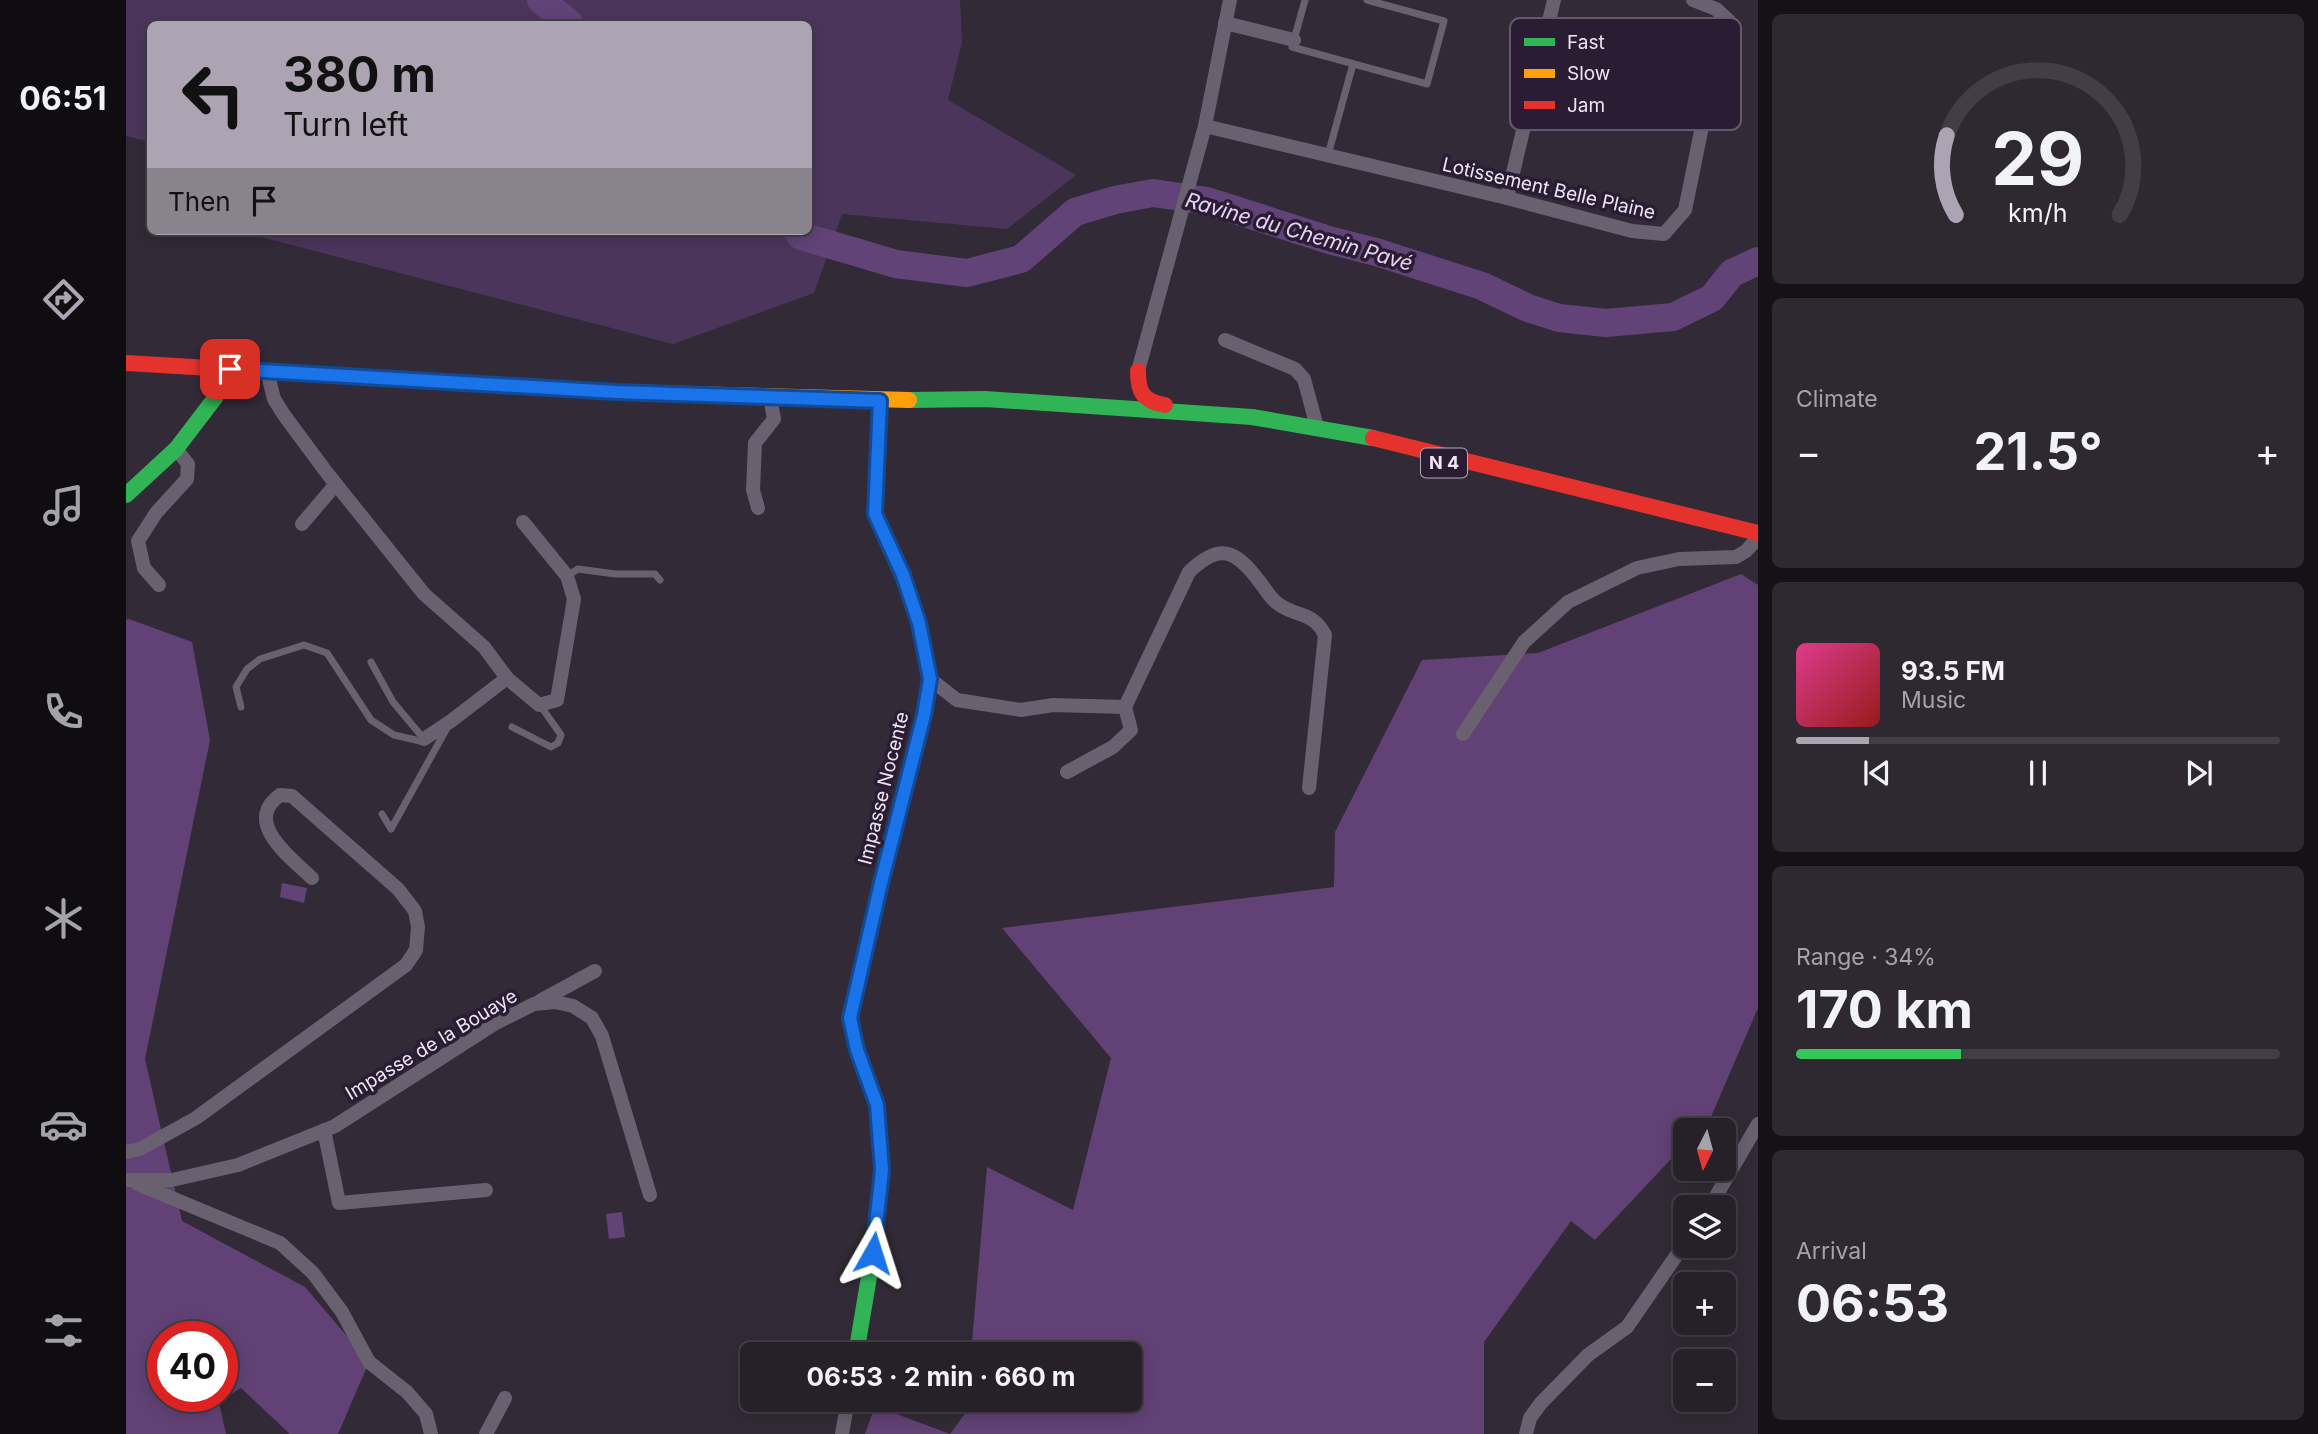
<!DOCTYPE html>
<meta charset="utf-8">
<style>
body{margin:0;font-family:Inter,sans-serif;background:#2e2831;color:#f1f3f6;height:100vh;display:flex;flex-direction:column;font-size:26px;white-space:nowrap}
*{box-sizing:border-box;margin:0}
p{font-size:23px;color:#a4a3a8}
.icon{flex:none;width:38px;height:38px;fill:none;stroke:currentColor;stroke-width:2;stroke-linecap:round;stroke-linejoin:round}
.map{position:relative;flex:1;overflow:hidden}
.drawer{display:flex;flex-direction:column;gap:14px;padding:14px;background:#151217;width:560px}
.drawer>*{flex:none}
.hud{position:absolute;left:21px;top:21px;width:665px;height:214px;border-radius:10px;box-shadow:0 4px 18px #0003,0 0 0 2px #423e46;background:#aca4b2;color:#111;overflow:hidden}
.needle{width:46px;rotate:186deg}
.buttons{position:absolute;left:1547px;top:1118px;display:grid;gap:14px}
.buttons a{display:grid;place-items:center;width:63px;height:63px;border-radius:10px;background:#262029;box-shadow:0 4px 18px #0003,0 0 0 2px #423e46;font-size:35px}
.speed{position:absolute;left:21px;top:1321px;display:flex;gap:14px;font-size:35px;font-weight:700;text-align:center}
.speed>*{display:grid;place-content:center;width:91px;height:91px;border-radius:50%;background:#262029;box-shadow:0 4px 18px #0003,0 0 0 2px #423e46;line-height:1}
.speed .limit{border:10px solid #d22;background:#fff;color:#111}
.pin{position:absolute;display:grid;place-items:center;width:60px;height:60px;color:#fff;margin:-30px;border-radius:14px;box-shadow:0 4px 10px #0006}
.me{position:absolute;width:77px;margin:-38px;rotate:6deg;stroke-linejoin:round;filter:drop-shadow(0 0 5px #0008)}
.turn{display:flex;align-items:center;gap:24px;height:147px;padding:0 21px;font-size:32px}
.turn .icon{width:91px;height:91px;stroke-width:2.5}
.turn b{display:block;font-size:49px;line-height:60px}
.then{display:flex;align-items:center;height:66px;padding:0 21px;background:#0003;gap:14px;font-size:26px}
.big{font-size:52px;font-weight:700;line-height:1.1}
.drawer .widget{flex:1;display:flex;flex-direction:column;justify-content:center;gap:10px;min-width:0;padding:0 24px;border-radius:10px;background:#2e2831}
.drawer .dial{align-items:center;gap:0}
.dial svg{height:182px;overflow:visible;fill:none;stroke:#423e46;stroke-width:7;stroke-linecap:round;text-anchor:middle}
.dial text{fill:#f1f3f6;stroke:none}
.song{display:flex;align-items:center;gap:21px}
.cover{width:84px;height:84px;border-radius:10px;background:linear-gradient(135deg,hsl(330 70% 55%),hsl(0 70% 35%))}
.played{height:7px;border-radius:4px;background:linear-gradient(90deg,#aca4b2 15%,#423e46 15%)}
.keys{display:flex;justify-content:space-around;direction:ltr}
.heat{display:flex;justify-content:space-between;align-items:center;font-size:38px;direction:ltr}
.charge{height:10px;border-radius:5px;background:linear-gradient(90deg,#34c759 34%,#423e46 0)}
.trip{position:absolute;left:614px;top:1342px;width:402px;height:70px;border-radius:10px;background:#262029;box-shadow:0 4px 18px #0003,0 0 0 2px #423e46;font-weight:700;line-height:70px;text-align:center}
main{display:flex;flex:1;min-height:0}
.menu{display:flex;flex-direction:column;width:126px;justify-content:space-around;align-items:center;background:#0f0d10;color:#a4a3a8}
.menu .icon{width:49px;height:49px}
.menu .selected{color:#aca4b2}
.menu b{font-size:32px;color:#f1f3f6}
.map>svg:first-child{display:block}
.green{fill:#4c355b}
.forest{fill:#624276;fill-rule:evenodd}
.water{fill:#624378}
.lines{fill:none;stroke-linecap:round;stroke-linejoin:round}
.river{stroke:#624378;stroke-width:28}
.lane{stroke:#69616f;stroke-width:7}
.street{stroke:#69616f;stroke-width:14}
.fast{stroke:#30b455;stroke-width:16}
.slow{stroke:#ff9f0a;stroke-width:16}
.jam{stroke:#e5322d;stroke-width:16}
.route-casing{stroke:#114b97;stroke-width:18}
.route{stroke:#1a73e8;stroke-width:12}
.labels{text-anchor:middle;stroke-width:7;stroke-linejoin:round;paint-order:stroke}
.shield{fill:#291c33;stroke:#b3a9bb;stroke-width:2}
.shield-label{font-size:18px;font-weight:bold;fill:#eee5f5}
.street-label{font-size:19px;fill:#eee5f5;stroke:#291c33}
.water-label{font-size:21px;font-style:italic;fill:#e7d3f6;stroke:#291c33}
.key{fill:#291c33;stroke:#64586d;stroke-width:2}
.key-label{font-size:19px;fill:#eee5f5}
</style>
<main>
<nav class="menu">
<b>06:51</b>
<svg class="icon selected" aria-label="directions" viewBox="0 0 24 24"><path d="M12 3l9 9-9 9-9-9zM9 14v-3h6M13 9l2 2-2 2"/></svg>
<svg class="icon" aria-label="music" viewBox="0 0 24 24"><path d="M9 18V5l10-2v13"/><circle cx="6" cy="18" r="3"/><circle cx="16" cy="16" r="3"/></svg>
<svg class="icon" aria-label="phone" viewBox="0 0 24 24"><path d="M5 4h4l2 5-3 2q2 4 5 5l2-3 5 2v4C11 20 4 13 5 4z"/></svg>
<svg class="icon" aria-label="climate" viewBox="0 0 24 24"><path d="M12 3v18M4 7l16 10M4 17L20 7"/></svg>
<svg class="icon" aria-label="car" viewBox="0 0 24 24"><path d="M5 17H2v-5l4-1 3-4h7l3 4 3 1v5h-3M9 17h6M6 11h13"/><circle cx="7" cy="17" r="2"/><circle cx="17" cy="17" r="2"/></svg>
<svg class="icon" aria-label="filters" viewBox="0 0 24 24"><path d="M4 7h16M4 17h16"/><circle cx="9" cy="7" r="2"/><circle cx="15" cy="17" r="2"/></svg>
</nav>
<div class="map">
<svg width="1632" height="1434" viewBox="0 0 1632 1434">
<rect width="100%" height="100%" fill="#322b37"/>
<path class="green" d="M 0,0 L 834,0 L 836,42 L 822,100 L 950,175 L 881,229 L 716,214 L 688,293 L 547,344 L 112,231 L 682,231 L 682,24 L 24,24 L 24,142 L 0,136 Z"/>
<g class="forest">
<path d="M 1615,574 L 1632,585 L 1632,1008 L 1584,1119 L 1572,1130 L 1559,1130 L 1559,1144 L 1469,1240 L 1445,1221 L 1358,1342 L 1358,1434 L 824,1434 L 849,1400 L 1004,1400 L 1004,1354 L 845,1354 L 861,1167 L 947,1210 L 985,1058 L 876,928 L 1208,887 L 1209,832 L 1296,660 L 1412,653 Z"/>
<path d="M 3,619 L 66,642 L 84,740 L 19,1059 L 56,1221 L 179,1287 L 243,1362 L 212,1434 L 164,1434 L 115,1388 L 93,1402 L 100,1434 L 0,1434 L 0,620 ZM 37,1337 L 96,1337 L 96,1396 L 37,1396 Z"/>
<path d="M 749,1406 L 824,1434 L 739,1434 Z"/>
</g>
<g class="water">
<path d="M 156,883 L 181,888 L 178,903 L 154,897 Z"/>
<path d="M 496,1212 L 499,1237 L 483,1239 L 480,1214 Z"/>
</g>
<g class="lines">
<g class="river">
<path d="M 415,0 L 444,24"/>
<path d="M 671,231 L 675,236 L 770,264 L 841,273 L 895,259 L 949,212 L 989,200 L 1027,193 L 1081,201 L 1203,240 L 1250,252 L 1356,286 L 1402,308 L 1433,318 L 1480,323 L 1547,317 L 1586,298 L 1606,273 L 1632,261"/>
</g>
<g class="lane">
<path d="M 1179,0 L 1166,47 L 1301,84 L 1318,21 L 1241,0"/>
<path d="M 1508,78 L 1520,81 L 1536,98 L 1577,116"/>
<path d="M 1202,155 L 1227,64"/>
<path d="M 441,576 L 452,569 L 489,574 L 529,574 L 534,580"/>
<path d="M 245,662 L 267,702 L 298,739"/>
<path d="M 115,707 L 110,687 L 121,669 L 134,659 L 178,645 L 201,653 L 245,720 L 268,735 L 294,741 L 297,739"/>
<path d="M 386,727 L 425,747 L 432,743 L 435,735 L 414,705"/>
<path d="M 256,814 L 265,829 L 321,728"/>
</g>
<g class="street">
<path d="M 1099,23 L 1168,40"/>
<path d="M 1079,126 L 1381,198 L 1506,231 L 1538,234 L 1559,210 L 1581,102 L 1603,21 L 1590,9 L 1567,0"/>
<path d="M 1381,198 L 1428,0"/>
<path d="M 1099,340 L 1169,369 L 1178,379 L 1191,427"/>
<path d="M 141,371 L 148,399 L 158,415 L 201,473 L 298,594 L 358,647 L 381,678 L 413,705 L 431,700 L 448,599 L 441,576 L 397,522"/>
<path d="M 1012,371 L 1079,126 L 1104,0"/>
<path d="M 632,508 L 627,490 L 629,443 L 648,419 L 644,397"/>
<path d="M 176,524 L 210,484"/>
<path d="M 33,585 L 18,568 L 12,541 L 30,513 L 61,479 L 62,464 L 50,449"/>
<path d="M 804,679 L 831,700 L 895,710 L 927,705 L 999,707 L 1005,730 L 987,747 L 941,772"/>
<path d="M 999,707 L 1063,572 C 1093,543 1109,549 1133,581 C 1139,588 1143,597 1151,603 C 1170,618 1186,610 1199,635 L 1183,788"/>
<path d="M 1337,734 L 1398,642 L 1442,602 L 1511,568 L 1553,559 L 1610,557 L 1620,551 L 1630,540"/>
<path d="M 298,739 L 325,721 L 381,678"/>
<path d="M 414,1001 L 469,971"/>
<path d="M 198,1130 L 213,1203 L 360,1190"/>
<path d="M 0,1152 L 14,1149 L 70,1118 L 280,965 L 290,950 L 292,927 L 289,911 L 272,889 L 166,796 L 154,795 C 116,822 165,858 186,878"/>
<path d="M 0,1180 L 46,1180 L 112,1165 L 209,1126 L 368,1024 L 408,1004 L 429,1002 L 447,1006 L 466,1018 L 476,1036 L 524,1195"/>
<path d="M 12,1184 L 154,1243 L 187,1273 L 216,1312 L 243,1362 L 281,1392 L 300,1414 L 305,1434"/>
<path d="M 1583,1208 L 1632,1124"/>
<path d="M 360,1434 L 379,1398"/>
<path d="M 716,1434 L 722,1400"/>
<path d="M 1400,1434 L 1404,1418 L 1415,1403 L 1462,1355 L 1501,1327 L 1559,1243"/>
</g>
<g class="fast">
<path d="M 783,400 L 859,399 L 1126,417 L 1247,438"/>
<path d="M 754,401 L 749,514 L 780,584"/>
<path d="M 0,495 L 50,449 L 89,398 L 104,369"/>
<path d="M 728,1002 L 724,1018 L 731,1050 L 751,1105 L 756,1170 L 747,1253 L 730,1354"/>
</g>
<g class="slow">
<path d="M 303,381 L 490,392 L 783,400"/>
<path d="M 728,1002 L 754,887 L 798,715 L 804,679 L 793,623 L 780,584"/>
</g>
<g class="jam">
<path d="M 0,363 L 303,381"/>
<path d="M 1012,371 C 1012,393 1017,401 1039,405"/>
<path d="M 1247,438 L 1632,533"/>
</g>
</g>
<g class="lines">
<defs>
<path id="route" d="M 104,369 L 490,392 L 754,401 L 749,514 L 777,575 L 793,623 L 804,679 L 798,715 L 754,887 L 724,1018 L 731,1050 L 751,1105 L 756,1170 L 747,1253"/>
</defs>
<use href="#route" class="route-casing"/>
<use href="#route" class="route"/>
</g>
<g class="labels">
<rect class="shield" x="1295" y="448.5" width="46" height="29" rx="5"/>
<g class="shield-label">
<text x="1318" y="469">N 4</text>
</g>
<g class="street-label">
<text transform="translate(1423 188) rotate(13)" y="7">Lotissement Belle Plaine</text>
<text transform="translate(757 788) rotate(-76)" y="7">Impasse Nocente</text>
<text transform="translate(305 1044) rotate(-31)" y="7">Impasse de la Bouaye</text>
</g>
<g class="water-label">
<text transform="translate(1173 232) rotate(16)" y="7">Ravine du Chemin Pavé</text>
</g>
</g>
<rect x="1384" y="18" width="231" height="112" rx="10" class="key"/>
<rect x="1398" y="38" width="31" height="8" fill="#30b455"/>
<rect x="1398" y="69" width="31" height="9" fill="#ff9f0a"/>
<rect x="1398" y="101" width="31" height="8" fill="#e5322d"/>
<g class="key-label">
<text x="1441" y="49">Fast</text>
<text x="1441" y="80">Slow</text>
<text x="1441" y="112">Jam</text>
</g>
</svg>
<div class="buttons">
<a><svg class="needle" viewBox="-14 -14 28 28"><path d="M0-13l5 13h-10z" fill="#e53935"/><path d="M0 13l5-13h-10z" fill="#a4a3a8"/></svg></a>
<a><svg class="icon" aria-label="layers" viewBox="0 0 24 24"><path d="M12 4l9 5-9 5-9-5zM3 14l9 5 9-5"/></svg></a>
<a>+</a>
<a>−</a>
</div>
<div class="speed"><div class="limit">40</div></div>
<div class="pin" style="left:104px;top:369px;background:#d93025"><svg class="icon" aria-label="arrive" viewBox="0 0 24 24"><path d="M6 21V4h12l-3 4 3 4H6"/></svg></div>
<svg class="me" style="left:747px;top:1253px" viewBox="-20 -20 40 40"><path d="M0-17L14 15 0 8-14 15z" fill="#1a73e8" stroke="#fff" stroke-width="4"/></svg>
<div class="trip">06:53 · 2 min · 660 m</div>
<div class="hud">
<div class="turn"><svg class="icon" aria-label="left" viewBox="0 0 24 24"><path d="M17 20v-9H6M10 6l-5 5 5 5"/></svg><div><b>380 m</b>Turn left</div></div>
<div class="then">Then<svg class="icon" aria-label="arrive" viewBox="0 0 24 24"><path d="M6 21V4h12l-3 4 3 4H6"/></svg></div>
</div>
</div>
<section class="drawer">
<div class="widget dial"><svg viewBox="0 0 100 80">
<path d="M14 69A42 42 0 1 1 86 69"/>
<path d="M14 69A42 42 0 0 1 10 34" stroke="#aca4b2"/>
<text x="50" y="56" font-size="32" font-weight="700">29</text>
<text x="50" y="72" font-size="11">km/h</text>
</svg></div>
<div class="widget"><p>Climate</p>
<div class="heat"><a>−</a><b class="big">21.5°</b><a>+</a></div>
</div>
<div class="widget">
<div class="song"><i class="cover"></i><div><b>93.5 FM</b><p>Music</p></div></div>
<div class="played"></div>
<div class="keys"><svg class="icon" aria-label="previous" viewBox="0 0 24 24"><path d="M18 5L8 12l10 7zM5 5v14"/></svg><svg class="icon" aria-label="pause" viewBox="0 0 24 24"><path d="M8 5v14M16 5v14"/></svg><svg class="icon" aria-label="next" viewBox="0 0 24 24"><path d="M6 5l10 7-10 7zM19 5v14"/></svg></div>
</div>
<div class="widget"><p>Range · 34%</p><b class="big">170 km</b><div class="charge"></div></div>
<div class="widget"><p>Arrival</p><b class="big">06:53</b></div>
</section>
</main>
